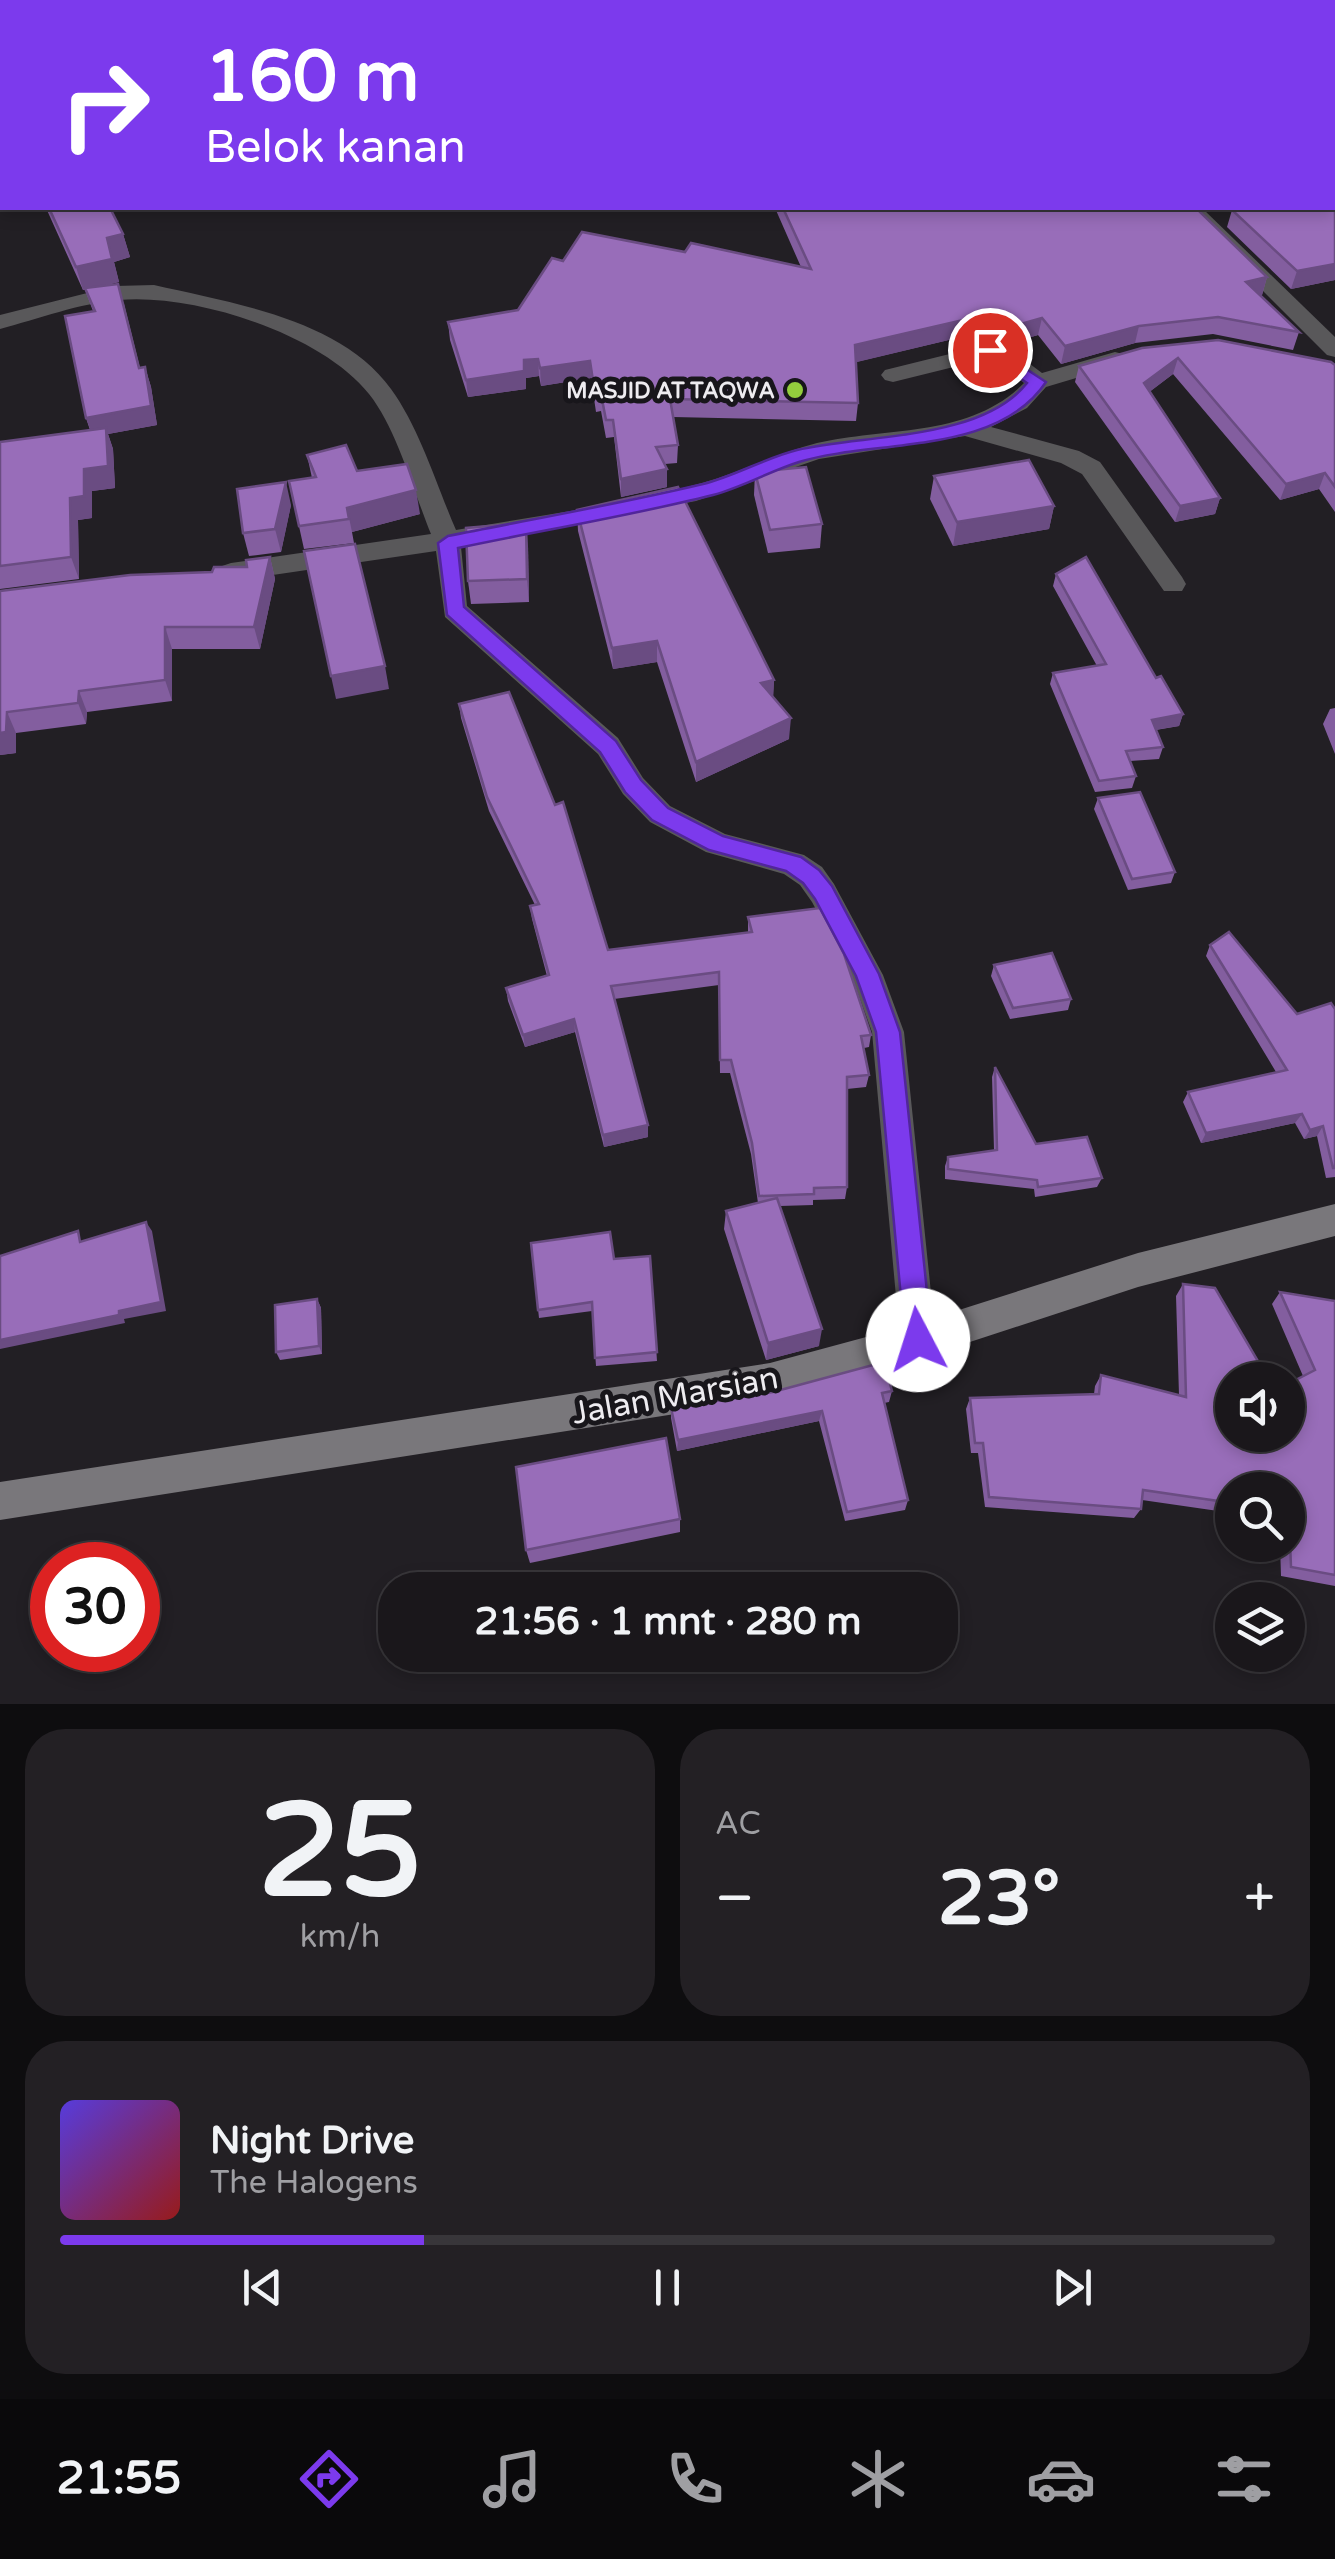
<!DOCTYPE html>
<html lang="id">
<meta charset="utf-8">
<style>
body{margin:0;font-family:"Varela Round",sans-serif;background:#232024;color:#f1f3f6;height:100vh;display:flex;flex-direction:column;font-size:38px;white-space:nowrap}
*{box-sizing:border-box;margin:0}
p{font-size:32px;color:#9f9fa3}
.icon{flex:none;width:55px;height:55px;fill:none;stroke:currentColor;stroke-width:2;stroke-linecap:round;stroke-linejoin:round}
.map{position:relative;height:1704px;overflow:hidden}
.drawer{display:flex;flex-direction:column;gap:25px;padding:25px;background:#0e0d0f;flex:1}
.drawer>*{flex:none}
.guide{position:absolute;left:0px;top:0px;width:1335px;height:210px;box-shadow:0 5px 15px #0003,0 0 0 2px #38363a;background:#7c3aed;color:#fff;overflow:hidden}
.tools{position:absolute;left:1215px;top:1362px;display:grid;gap:20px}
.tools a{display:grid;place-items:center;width:90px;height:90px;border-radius:50%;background:#1a171b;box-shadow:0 5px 15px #0003,0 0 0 2px #38363a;font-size:50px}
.speed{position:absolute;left:30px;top:1542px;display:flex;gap:20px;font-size:50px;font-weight:700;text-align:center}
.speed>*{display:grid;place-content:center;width:130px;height:130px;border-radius:50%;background:#1a171b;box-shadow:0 5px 15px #0003,0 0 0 2px #38363a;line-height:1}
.speed .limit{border:15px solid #d22;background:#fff;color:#111}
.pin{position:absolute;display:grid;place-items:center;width:85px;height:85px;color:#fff;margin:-42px;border:5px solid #fff;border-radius:50%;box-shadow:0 2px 10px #0007}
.me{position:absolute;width:110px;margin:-55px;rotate:355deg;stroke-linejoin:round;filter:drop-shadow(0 0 8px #0008)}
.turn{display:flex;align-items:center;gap:35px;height:210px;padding:0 40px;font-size:45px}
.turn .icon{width:130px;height:130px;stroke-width:2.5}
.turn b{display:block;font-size:70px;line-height:85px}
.big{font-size:75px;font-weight:700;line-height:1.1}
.drawer .card{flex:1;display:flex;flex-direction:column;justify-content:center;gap:15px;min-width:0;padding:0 35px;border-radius:40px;background:#232024}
.drawer .dial{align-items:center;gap:0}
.dial b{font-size:130px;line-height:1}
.song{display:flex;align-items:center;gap:30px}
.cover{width:120px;height:120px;border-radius:15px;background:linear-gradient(135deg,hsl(250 70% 55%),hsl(0 70% 35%))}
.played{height:10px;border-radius:5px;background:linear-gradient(90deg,#7c3aed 30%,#38363a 30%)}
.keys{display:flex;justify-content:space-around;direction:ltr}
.heat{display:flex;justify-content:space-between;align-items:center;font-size:55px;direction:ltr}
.drawer .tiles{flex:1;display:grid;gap:25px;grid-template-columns:1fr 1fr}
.card:last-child{grid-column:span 2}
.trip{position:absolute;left:378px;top:1572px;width:580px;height:100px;border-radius:40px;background:#1a171b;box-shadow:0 5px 15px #0003,0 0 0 2px #38363a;font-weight:700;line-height:100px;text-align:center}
.dock{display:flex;height:160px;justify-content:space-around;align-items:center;background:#0a090b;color:#9f9fa3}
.dock .icon{width:70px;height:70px}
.dock .active{color:#7c3aed}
.dock b{font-size:45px;color:#f1f3f6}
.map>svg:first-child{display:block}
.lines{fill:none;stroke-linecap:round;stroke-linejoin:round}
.street{fill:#59585a;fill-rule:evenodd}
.secondary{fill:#79777b;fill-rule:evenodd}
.wall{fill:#835e9f}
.shaded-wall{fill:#6a4c82}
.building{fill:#986db9;stroke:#6a4c82;stroke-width:2.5}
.route{fill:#7c3aed;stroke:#51269a;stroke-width:2.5}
.poi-dot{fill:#93cd3d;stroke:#18161b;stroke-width:4}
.labels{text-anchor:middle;stroke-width:10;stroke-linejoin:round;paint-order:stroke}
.far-poi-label{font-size:22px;font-weight:bold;fill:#eeecf0;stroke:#18161b;text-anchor:end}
.near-street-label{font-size:32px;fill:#eeecf0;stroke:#18161b}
</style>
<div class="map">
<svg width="1335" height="1704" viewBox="0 0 1335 1704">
<rect width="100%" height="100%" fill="#221f24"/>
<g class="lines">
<g class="street">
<path d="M 1031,0 L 1050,0 L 1051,2 L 1032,2 Z"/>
<path d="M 1180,208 L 1202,208 L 1335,337 L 1335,357 L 1327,355 Z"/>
<path d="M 154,285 C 232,303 341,319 391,389 C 420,429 436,484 456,530 C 537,516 622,505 702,483 C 741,472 777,453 817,443 C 887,427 970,438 1024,383 L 990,358 L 893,382 L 885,380 L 881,375 L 885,370 L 990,344 L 1010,349 L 1042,373 L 1115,352 L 1123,354 L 1127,359 L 1123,364 L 1046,387 L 1027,408 L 991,427 L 1079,451 L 1100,462 L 1182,577 L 1186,584 L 1182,591 L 1164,591 L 1082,474 L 1061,463 L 965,436 L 819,459 L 696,501 L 461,547 L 467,606 L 618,738 L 643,778 L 670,806 L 725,834 L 804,855 L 822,867 L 834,884 L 883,975 L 904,1032 L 936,1341 L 931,1354 L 918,1359 L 905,1354 L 900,1341 L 872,1032 L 852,977 L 812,902 L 800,885 L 784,874 L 706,852 L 650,822 L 623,794 L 598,754 L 445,617 L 436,551 L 231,581 L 222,578 L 218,572 L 222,566 L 231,563 L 431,534 C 414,493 397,429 369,394 C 322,334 194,293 119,300 C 80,303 38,319 0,329 L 0,315 L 115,286 Z"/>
</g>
<path class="secondary" d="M 1335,1204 L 1335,1236 L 1138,1287 L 918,1359 L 770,1399 L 0,1520 L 0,1482 L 770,1363 L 918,1323 L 1138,1253 Z"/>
</g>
<g class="wall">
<path d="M 1068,0 L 1335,0 L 1335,280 L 1291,289 L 1227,227 L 1232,210 L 1332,208 L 1332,2 L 1070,2 Z"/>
<path d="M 46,208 L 110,208 L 123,234 L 130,257 L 114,262 L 119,282 L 103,286 L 124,304 L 140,368 L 145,367 L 151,387 L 157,425 L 108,434 L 113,449 L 115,488 L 92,491 L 92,518 L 78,520 L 79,579 L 0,589 L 0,442 L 90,430 L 86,418 L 93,311 L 85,290 L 83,290 Z"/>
<path d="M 775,208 L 1196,208 L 1267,277 L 1262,295 L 1260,295 L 1299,332 L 1293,350 L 1213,334 L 1135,343 L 1061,364 L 1038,335 L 1007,344 L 985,341 L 978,333 L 856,362 L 858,403 L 856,421 L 673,417 L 678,445 L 677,463 L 665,464 L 667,487 L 621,497 L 614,437 L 606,438 L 601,411 L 596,412 L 591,378 L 541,386 L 539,376 L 526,378 L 526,389 L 468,397 L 450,340 L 448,322 L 518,310 L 563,261 L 685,252 L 801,267 Z"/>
<path d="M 1142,348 L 1335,365 L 1335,512 L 1319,489 L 1280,500 L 1173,374 L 1149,392 L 1220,498 L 1215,514 L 1175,522 L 1075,382 L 1079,366 Z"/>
<path d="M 307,455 L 357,471 L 420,514 L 352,532 L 354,543 L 304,549 L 289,481 L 312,478 Z"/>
<path d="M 755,472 L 822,524 L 820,548 L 768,553 L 754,495 Z"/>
<path d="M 934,476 L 1054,506 L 1049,529 L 953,546 L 930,499 Z"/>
<path d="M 291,505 L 281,552 L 249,556 L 243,533 Z"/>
<path d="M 577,510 L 774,680 L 773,697 L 789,739 L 696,782 L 657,662 L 613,669 L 578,531 Z"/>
<path d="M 528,546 L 529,602 L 471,604 L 468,581 Z"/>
<path d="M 270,557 L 275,579 L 260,649 L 172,649 L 172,701 L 87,712 L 86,724 L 16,733 L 16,753 L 0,755 L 0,591 L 212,572 L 247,567 Z"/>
<path d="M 1056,574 L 1156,678 L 1183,714 L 1179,726 L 1156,730 L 1163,747 L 1159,759 L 1130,761 L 1136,776 L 1132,788 L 1095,792 L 1050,684 L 1053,673 L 1097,666 L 1053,586 Z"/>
<path d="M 459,704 L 608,950 L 748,933 L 748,917 L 871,1035 L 869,1047 L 864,1048 L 869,1075 L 866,1087 L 847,1089 L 847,1187 L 845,1199 L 813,1200 L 813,1205 L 780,1206 L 819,1346 L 766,1360 L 724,1229 L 726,1211 L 758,1203 L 751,1154 L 730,1073 L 720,1073 L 719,985 L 614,999 L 648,1137 L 604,1147 L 575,1032 L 525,1047 L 508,1001 L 506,988 L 547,976 L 532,919 L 530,906 L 535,905 L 489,811 L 461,718 Z"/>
<path d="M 1335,708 L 1335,754 L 1323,724 L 1330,709 Z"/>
<path d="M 1098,798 L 1175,872 L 1171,883 L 1128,890 L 1094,809 Z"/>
<path d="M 1210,945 L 1297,1014 L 1335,1009 L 1335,1177 L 1326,1178 L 1317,1136 L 1304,1139 L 1295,1123 L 1201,1143 L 1183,1102 L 1188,1092 L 1276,1072 L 1206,956 Z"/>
<path d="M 994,965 L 1071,999 L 1068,1010 L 1010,1019 L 991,976 Z"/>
<path d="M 995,1067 L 1036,1144 L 1102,1178 L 1097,1187 L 1035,1197 L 1034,1189 L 945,1179 L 945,1166 L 948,1157 L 994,1150 L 992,1077 Z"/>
<path d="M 531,1243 L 614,1259 L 650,1256 L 657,1361 L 596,1366 L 592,1311 L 539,1318 Z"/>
<path d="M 1183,1284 L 1232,1435 L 1303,1376 L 1272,1304 L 1280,1292 L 1335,1301 L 1335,1586 L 1281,1576 L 1280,1545 L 1288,1545 L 1288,1490 L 1232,1490 L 1232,1513 L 1142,1500 L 1141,1509 L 1134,1518 L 985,1507 L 978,1453 L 971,1453 L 966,1409 L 970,1398 L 1094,1394 L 1095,1386 L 1101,1375 L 1179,1395 L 1176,1296 Z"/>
<path d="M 317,1299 L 321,1308 L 322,1354 L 280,1360 L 276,1352 Z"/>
<path d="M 892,1391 L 889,1402 L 884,1403 L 908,1500 L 905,1510 L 845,1521 L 819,1421 L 677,1451 L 671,1418 L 671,1408 Z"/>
<path d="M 680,1519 L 680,1532 L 530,1563 L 526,1550 Z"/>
</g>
<g class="shaded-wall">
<path d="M 123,234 L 130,257 L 114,262 L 119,282 L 83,290 L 76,267 L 107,238 Z"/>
<path d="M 1335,264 L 1335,280 L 1291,289 L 1297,271 Z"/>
<path d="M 1267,277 L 1262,295 L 1240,299 L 1246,282 Z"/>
<path d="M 981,316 L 978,333 L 853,363 L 855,345 Z"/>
<path d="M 1042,318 L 1038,335 L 1007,344 L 1010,327 Z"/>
<path d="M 1139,326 L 1135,343 L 1061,364 L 1065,346 Z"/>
<path d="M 1178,358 L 1173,374 L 1139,400 L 1144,383 Z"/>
<path d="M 538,359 L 539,376 L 526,378 L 526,389 L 468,397 L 466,380 L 524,360 Z"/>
<path d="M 590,361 L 591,378 L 541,386 L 540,368 Z"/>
<path d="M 145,367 L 151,387 L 157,425 L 108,434 L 113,449 L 115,488 L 92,491 L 92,518 L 78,520 L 79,579 L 71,557 L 70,498 L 84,469 L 93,437 L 86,418 Z"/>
<path d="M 667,469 L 667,487 L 621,497 L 621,479 Z"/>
<path d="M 1325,473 L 1319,489 L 1280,500 L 1286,484 Z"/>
<path d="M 286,482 L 291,505 L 281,552 L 275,529 Z"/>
<path d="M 416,490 L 420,514 L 352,532 L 347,508 Z"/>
<path d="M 1220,498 L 1215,514 L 1175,522 L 1180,506 Z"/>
<path d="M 1054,506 L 1049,529 L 953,546 L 957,522 Z"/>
<path d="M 526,523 L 528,546 L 529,602 L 527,579 Z"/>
<path d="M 270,557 L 275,579 L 260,649 L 254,627 Z"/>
<path d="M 165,627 L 172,649 L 172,701 L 165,680 Z"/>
<path d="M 657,641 L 657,662 L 613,669 L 612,648 Z"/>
<path d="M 385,666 L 389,689 L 336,699 L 331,676 Z"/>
<path d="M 774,680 L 773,700 L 761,683 Z"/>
<path d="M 79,691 L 87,712 L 86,724 L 78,703 Z"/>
<path d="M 7,712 L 16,733 L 16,753 L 0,755 L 0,733 Z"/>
<path d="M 1183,714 L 1179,726 L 1148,731 L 1152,720 Z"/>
<path d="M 791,718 L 789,739 L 696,782 L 696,762 Z"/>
<path d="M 574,1019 L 575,1032 L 525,1047 L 523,1035 Z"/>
<path d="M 1302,1114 L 1295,1123 L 1201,1143 L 1206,1133 Z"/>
<path d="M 648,1125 L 648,1137 L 604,1147 L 603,1135 Z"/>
<path d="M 1323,1126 L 1317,1136 L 1304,1139 L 1310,1130 Z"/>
<path d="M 146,1222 L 152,1231 L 166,1311 L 124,1319 L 125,1323 L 0,1349 L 0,1340 L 119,1311 Z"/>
<path d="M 317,1299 L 321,1308 L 322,1354 L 319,1346 Z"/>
<path d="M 822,1329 L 819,1346 L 766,1360 L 768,1343 Z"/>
<path d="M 822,1411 L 819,1421 L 677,1451 L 678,1440 Z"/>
</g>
<g class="building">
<path d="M 1083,0 L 1335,0 L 1335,264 L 1297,271 L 1232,210 L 1241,208 L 1332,208 L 1332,2 L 1085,2 Z"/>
<path d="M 49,208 L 110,208 L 123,234 L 107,238 L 112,259 L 76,267 Z"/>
<path d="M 783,208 L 1196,208 L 1267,277 L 1246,282 L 1299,332 L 1218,317 L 1139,326 L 1065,346 L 1042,318 L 1010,327 L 988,324 L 981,316 L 855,345 L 858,403 L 670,399 L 678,445 L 656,447 L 667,469 L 621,479 L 613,420 L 606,420 L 601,394 L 595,394 L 590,361 L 540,368 L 538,359 L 524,360 L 524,371 L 466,380 L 448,322 L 518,310 L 552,258 L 563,261 L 582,232 L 685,252 L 691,243 L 811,269 Z"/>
<path d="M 118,284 L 139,368 L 145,367 L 151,406 L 86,418 L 65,316 L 95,311 L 85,288 Z"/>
<path d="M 1218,340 L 1331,362 L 1335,365 L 1335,487 L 1325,473 L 1286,484 L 1178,358 L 1144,383 L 1220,498 L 1180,506 L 1079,366 L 1142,348 Z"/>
<path d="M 106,428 L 108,466 L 84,469 L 84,496 L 70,498 L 71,557 L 0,566 L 0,442 Z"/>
<path d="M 346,445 L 357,471 L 407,464 L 416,490 L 347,508 L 349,519 L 299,526 L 289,481 L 316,477 L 307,455 Z"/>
<path d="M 1029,460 L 1054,506 L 957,522 L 934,476 Z"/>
<path d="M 806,467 L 822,524 L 770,530 L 755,472 Z"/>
<path d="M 286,482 L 275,529 L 243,533 L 237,489 Z"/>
<path d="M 678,487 L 774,680 L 761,683 L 791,718 L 696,762 L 657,641 L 612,648 L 577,510 Z"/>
<path d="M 526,523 L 527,579 L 468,581 L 466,528 Z"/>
<path d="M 355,544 L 385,666 L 331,676 L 304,551 Z"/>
<path d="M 270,557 L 254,627 L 165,627 L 165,680 L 79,691 L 78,703 L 7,712 L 6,732 L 0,733 L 0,591 L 130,575 L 212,572 L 214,567 L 247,567 L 246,560 Z"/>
<path d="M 1086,557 L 1156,678 L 1161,676 L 1183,714 L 1152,720 L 1163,747 L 1126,751 L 1136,776 L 1099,781 L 1053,673 L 1106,664 L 1056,574 Z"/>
<path d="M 509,692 L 555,805 L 563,802 L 608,950 L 752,932 L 748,917 L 820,908 L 844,954 L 871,1035 L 861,1036 L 869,1075 L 847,1077 L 847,1187 L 814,1188 L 814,1194 L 759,1196 L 752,1143 L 731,1060 L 720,1060 L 719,972 L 611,986 L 648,1125 L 603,1135 L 574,1019 L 523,1035 L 506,988 L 549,975 L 530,906 L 539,904 L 487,797 L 459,704 Z"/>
<path d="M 1140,792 L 1175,872 L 1132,879 L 1098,798 Z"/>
<path d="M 1229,932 L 1297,1014 L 1331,1003 L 1335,1009 L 1335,1168 L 1333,1168 L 1323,1126 L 1310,1130 L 1302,1114 L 1206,1133 L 1188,1092 L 1287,1070 L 1210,945 Z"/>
<path d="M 1052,953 L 1071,999 L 1013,1008 L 994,965 Z"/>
<path d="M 995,1067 L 1036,1144 L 1087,1137 L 1102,1178 L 1038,1187 L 1037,1180 L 948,1169 L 948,1157 L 997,1150 Z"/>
<path d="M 777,1198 L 822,1329 L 768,1343 L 726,1211 Z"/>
<path d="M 146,1222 L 161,1302 L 119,1311 L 119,1315 L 0,1340 L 0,1256 L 78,1231 L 80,1242 Z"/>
<path d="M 610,1232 L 614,1259 L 650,1256 L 657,1352 L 595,1358 L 592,1302 L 538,1310 L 531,1243 Z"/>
<path d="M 1183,1284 L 1215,1288 L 1269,1380 L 1232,1380 L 1232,1435 L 1288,1435 L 1288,1384 L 1315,1370 L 1280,1292 L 1335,1301 L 1335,1575 L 1291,1567 L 1288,1490 L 1232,1490 L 1232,1503 L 1143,1490 L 1141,1509 L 989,1497 L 983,1443 L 975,1443 L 970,1398 L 1099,1394 L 1101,1375 L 1186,1397 Z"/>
<path d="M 317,1299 L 319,1346 L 276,1352 L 275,1305 Z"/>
<path d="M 884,1362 L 892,1391 L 882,1393 L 908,1500 L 847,1512 L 822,1411 L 678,1440 L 671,1408 L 773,1392 Z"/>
<path d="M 666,1438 L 680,1519 L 526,1550 L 516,1467 Z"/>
</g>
<path class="route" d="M 990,345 L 1046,382 C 997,456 874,439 799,462 C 770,471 743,487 713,495 C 630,516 543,530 458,548 L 464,607 L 616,741 L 641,780 L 668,808 L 723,836 L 801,857 L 819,870 L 832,886 L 879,974 L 900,1032 L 932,1340 L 928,1350 L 918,1354 L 909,1350 L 905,1340 L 876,1032 L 856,976 L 815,899 L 803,883 L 786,871 L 709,850 L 652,820 L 625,792 L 600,752 L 447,615 L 438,543 L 448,536 C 533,519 619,504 703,484 C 735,476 765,458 797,450 C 864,434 981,441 1027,383 L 984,354 L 982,350 Z"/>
<circle class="poi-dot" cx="795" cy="390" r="10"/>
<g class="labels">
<g class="far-poi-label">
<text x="775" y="398">MASJID AT TAQWA</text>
</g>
<g class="near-street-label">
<text transform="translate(675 1395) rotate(-10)" y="11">Jalan Marsian</text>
</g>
</g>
</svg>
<div class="tools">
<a><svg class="icon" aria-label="sound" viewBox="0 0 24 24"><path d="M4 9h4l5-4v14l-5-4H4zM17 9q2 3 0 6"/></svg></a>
<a><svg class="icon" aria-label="search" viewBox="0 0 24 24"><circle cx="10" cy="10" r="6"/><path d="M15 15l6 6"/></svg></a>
<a><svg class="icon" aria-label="layers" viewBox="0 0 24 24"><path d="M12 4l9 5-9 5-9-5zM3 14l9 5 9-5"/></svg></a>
</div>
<div class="speed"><div class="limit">30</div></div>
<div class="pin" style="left:990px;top:350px;background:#d93025"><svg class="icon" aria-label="arrive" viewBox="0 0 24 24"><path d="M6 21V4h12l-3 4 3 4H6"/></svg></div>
<svg class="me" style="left:918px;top:1340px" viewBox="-20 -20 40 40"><circle r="19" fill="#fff"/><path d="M0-13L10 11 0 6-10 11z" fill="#7c3aed"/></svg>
<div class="trip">21:56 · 1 mnt · 280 m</div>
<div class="guide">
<div class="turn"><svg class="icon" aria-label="right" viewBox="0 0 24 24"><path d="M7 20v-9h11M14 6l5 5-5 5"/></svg><div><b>160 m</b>Belok kanan</div></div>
</div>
</div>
<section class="drawer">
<div class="tiles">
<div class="card dial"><b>25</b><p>km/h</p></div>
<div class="card"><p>AC</p>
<div class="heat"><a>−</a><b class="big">23°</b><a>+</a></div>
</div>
<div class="card">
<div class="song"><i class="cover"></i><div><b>Night Drive</b><p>The Halogens</p></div></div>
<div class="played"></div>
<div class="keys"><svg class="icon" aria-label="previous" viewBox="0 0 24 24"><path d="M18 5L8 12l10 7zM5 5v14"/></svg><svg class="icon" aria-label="pause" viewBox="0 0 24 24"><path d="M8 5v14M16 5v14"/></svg><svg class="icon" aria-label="next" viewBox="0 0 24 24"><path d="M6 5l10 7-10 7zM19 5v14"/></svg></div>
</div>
</div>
</section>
<nav class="dock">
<b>21:55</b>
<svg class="icon active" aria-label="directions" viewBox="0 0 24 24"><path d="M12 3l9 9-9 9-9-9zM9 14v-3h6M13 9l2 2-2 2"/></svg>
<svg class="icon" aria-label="music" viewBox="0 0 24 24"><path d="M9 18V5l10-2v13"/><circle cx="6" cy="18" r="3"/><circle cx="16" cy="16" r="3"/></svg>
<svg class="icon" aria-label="phone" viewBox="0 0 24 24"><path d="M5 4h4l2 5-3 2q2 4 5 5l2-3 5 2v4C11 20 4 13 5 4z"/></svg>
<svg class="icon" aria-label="climate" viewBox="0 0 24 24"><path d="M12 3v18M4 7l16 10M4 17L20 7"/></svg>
<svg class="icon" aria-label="car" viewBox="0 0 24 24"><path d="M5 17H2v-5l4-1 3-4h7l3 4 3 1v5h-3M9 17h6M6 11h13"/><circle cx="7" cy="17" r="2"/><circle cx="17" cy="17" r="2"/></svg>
<svg class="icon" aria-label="filters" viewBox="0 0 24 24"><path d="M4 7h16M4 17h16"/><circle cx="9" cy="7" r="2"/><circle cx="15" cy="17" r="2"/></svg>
</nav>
